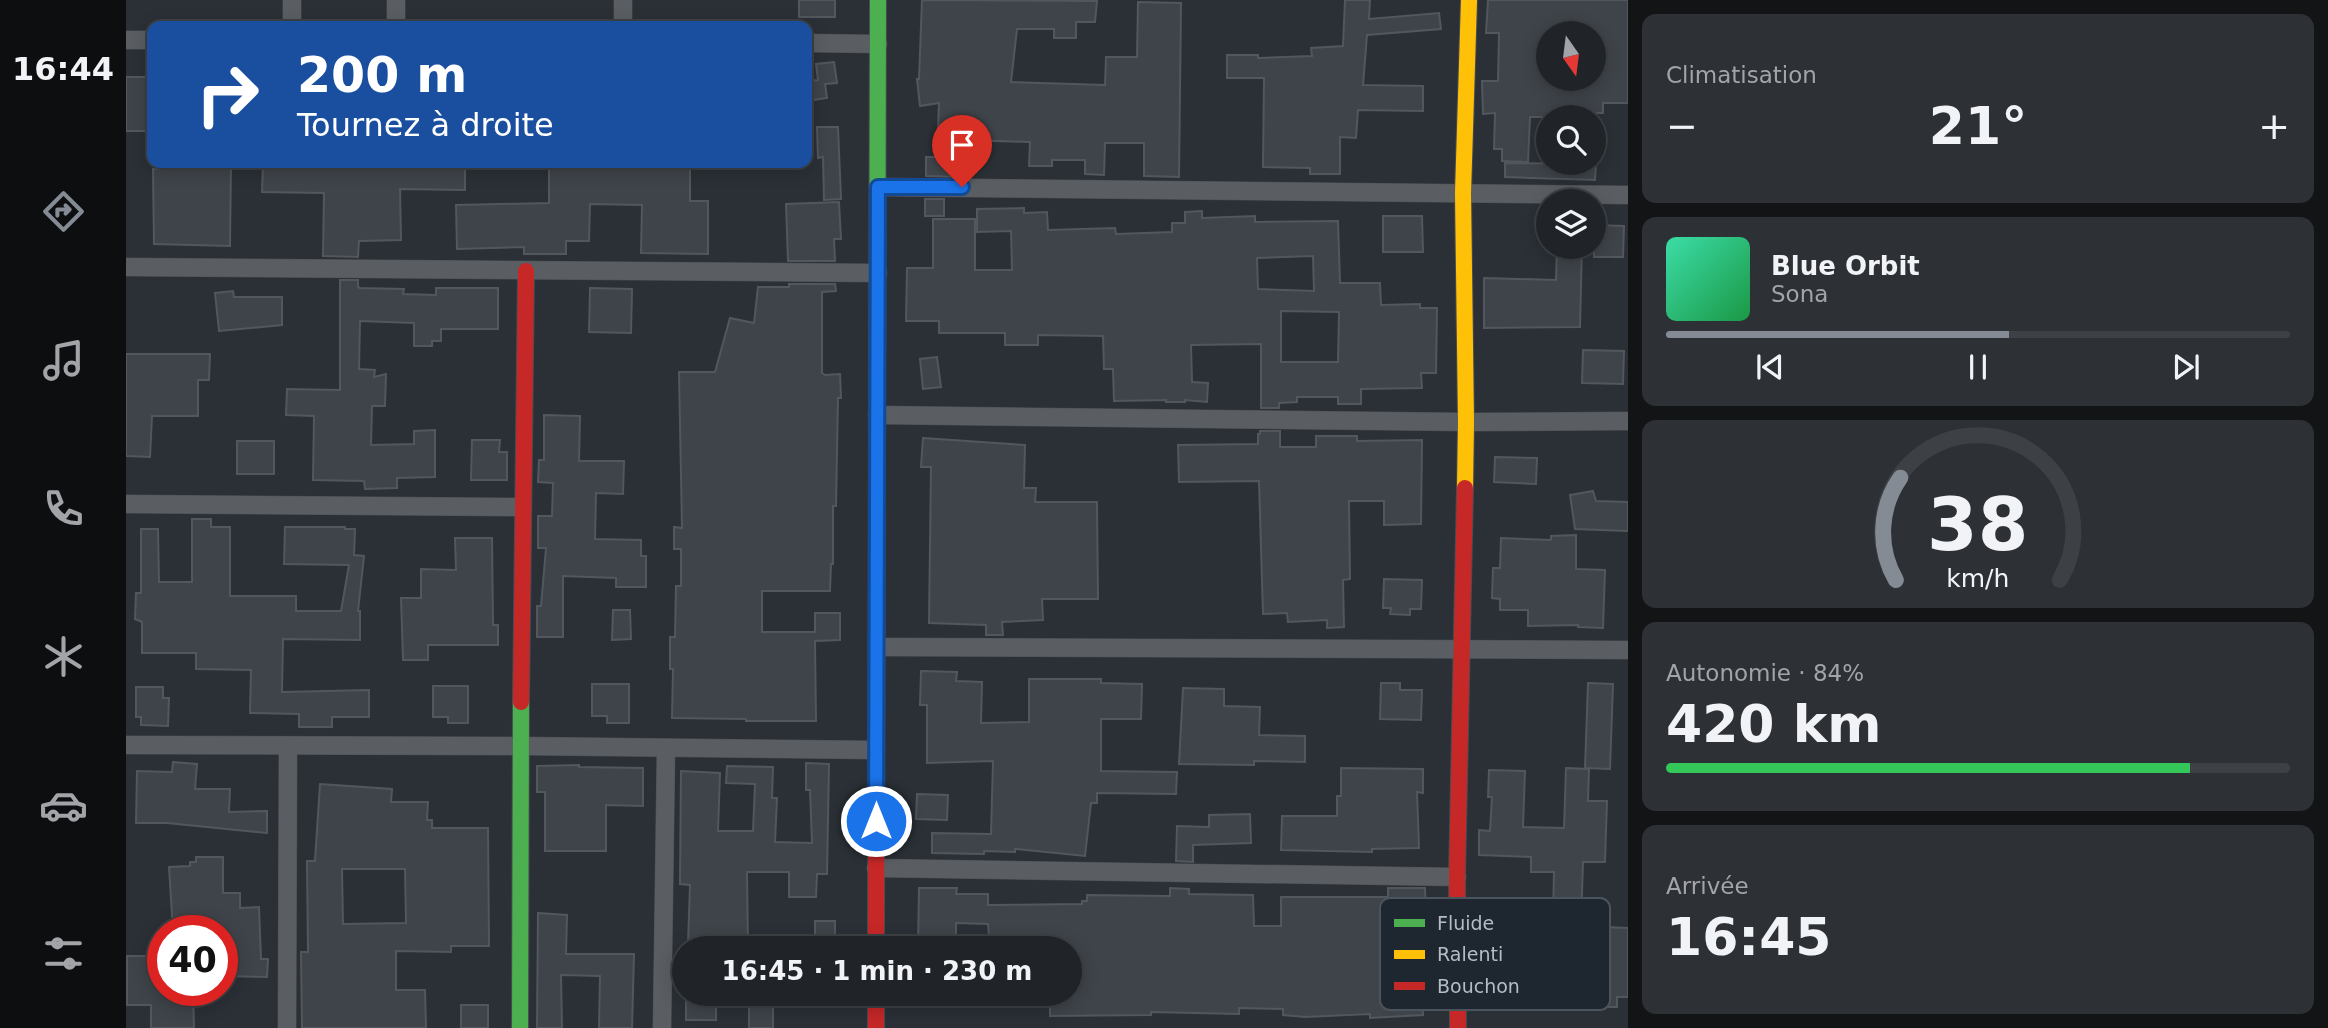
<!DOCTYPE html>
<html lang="fr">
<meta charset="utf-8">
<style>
body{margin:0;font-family:"DejaVu Sans",sans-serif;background:#2d3034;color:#f1f3f6;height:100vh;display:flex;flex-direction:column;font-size:26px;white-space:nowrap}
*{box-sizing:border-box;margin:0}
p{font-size:23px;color:#a2a4a8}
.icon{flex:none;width:38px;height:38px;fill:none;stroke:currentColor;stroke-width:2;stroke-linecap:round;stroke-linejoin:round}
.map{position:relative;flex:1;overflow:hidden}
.details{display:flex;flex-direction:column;gap:14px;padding:14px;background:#121416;width:700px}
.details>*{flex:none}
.banner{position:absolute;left:21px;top:21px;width:665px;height:147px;border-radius:14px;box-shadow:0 4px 18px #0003,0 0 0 2px #3d4145;background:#1a4fa0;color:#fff;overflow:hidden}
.needle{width:46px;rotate:166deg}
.controls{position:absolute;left:1410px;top:21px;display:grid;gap:14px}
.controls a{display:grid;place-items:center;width:70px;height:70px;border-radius:50%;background:#202428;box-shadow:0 4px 18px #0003,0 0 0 2px #3d4145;font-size:35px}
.speed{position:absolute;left:21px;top:915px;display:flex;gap:14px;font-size:35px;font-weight:700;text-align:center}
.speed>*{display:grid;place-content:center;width:91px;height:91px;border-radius:50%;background:#202428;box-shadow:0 4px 18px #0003,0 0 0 2px #3d4145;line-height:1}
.speed .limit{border:10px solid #d22;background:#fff;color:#111}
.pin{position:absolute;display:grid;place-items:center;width:60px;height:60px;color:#fff;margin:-72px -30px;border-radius:50% 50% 50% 0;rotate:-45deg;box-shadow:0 0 7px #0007}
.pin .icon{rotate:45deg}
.me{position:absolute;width:77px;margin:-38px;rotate:0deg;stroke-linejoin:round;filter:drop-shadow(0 0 5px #0008)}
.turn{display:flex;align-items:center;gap:24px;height:147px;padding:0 35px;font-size:32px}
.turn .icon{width:91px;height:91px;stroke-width:2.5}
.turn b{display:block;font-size:49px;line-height:60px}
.big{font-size:52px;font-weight:600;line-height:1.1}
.details .tile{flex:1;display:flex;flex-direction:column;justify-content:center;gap:10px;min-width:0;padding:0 24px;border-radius:14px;background:#2d3034}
.details .dial{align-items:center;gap:0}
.dial svg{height:182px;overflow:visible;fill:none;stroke:#3d4145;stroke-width:7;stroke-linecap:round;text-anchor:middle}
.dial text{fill:#f1f3f6;stroke:none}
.song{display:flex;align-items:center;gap:21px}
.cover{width:84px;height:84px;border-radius:10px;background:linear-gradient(135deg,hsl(160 70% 55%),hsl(140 70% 35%))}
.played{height:7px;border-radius:4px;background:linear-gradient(90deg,#848b94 55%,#3d4145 55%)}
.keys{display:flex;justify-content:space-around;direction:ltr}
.heat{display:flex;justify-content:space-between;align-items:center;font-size:38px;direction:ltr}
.charge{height:10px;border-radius:5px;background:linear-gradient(90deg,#34c759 84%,#3d4145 0)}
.trip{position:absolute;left:546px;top:936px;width:410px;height:70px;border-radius:35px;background:#202428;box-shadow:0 4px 18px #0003,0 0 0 2px #3d4145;font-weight:600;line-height:70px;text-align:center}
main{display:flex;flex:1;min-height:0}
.tab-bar{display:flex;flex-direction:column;width:126px;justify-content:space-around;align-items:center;background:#0d0e10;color:#a2a4a8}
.tab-bar .icon{width:49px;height:49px}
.tab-bar .active{color:#848b94}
.tab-bar b{font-size:32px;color:#f1f3f6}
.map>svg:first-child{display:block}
.building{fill:#3f444a;stroke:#52575d;stroke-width:2;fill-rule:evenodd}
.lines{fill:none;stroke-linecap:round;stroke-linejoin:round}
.street-casing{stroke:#484c52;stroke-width:19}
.fast-casing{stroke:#484c52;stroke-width:18}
.slow-casing{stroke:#484c52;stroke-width:18}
.jam-casing{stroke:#484c52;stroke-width:18}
.street{stroke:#5a5e63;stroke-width:18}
.fast{stroke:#4caf50;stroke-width:16}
.slow{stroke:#ffc107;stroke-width:16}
.jam{stroke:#c62828;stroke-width:16}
.route-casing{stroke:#114b97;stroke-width:18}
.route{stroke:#1a73e8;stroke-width:12}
.key{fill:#1e262f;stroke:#4b535c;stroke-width:2}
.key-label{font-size:19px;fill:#b5bcc6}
</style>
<main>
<nav class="tab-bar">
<b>16:44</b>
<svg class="icon active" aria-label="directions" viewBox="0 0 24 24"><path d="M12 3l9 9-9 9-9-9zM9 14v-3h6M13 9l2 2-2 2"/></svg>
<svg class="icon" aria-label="music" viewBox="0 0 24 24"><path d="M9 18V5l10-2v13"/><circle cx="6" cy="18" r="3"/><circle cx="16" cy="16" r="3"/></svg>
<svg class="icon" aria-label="phone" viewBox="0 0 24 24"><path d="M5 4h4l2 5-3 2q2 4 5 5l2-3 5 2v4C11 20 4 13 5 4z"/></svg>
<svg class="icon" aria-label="climate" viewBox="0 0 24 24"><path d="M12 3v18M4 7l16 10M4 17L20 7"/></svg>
<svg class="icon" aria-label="car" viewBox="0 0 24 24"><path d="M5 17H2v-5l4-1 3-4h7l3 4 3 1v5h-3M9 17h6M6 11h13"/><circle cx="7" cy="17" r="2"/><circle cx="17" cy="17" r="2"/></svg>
<svg class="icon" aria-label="filters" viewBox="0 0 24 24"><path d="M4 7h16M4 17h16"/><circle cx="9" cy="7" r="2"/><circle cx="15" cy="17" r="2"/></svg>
</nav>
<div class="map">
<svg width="1502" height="1028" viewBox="0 0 1502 1028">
<rect width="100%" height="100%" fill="#2a3036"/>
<g class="building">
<rect x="673" y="0" width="36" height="17"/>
<path d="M 796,0 L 971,1 L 969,22 L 950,22 L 950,38 L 928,38 L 928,29 L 891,29 L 885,82 L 979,85 L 980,57 L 1011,57 L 1012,2 L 1055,3 L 1053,177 L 1018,176 L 1018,143 L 979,143 L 978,175 L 959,174 L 959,160 L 926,160 L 926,166 L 903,166 L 904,142 L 837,140 L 836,177 L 800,176 L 800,157 L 811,157 L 813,103 L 794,106 L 791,79 L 793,79 Z"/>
<path d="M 1219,0 L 1244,0 L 1243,19 L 1313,13 L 1315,29 L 1241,35 L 1237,85 L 1297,86 L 1297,111 L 1232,110 L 1230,138 L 1214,137 L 1214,174 L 1184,174 L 1184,168 L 1137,167 L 1138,78 L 1101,78 L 1101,55 L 1132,55 L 1132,58 L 1186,56 L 1185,48 L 1217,46 Z"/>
<path d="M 1362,0 L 1502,0 L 1502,103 L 1477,103 L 1477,113 L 1458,113 L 1458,117 L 1404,117 L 1402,162 L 1376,161 L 1376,149 L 1368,149 L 1369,113 L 1357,114 L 1356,81 L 1372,81 L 1373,33 L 1360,33 ZM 1418,33 L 1468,33 L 1468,82 L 1432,82 L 1432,79 L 1423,79 L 1423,69 L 1417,69 Z"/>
<path d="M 708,62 L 711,83 L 699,84 L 701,98 L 681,101 L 681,81 L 692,80 L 690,64 Z"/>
<rect x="0" y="77" width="26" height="54"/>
<path d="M 691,127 L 712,127 L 715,199 L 698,200 L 697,157 L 692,158 Z"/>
<path d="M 43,163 L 105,163 L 104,246 L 28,244 L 27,169 L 43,169 Z"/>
<path d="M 137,163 L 254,166 L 255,163 L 339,163 L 339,190 L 274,189 L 275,240 L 233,241 L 232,257 L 197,256 L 198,193 L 136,192 Z"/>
<path d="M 423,163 L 518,165 L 518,163 L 564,163 L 564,201 L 582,201 L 582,254 L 515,253 L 516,205 L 464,204 L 463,241 L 440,241 L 440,254 L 398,254 L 398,247 L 331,249 L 330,205 L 423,203 Z"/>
<path d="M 1379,163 L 1470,164 L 1469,180 L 1379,177 Z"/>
<rect x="799" y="199" width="19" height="17"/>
<path d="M 713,202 L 715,239 L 708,239 L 709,261 L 662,261 L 660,204 Z"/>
<path d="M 898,208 L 898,213 L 921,212 L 922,230 L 989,228 L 990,234 L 1046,232 L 1046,223 L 1059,223 L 1059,212 L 1076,211 L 1076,218 L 1129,216 L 1129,222 L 1212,221 L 1214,283 L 1254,283 L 1255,305 L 1294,304 L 1294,308 L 1311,308 L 1310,373 L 1295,373 L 1296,388 L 1235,389 L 1235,404 L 1212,404 L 1212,397 L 1171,397 L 1171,402 L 1153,403 L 1153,408 L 1135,408 L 1135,344 L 1065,345 L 1066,382 L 1082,383 L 1081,402 L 1059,400 L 1059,402 L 1040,402 L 1040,400 L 988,401 L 987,369 L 978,369 L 977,336 L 912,335 L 912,345 L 879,345 L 879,333 L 813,333 L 813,321 L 780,321 L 781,268 L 807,268 L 807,219 L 849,219 L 849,270 L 886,270 L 885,231 L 851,232 L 851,209 ZM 1187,256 L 1188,291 L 1132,289 L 1131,258 ZM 1155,311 L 1213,312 L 1212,362 L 1155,362 Z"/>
<path d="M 1257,216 L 1296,216 L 1297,252 L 1257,252 Z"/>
<path d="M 1468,225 L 1498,226 L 1497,257 L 1468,257 Z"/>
<path d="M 1431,247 L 1456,247 L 1454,327 L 1358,328 L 1358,278 L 1430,280 Z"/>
<path d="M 214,280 L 232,280 L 232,287 L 234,288 L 278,289 L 277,294 L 310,295 L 310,288 L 372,288 L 372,329 L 315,329 L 315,341 L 306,341 L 306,346 L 288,346 L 288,323 L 234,321 L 233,369 L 249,370 L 248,377 L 260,374 L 259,406 L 246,406 L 245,445 L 288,444 L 288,431 L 309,430 L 309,477 L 271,478 L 271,488 L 239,489 L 238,481 L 187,480 L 188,416 L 160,415 L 161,389 L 214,390 Z"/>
<path d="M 663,284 L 709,284 L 710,291 L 696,292 L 696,373 L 699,375 L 714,374 L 715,398 L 712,398 L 710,506 L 707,506 L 707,564 L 705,564 L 704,591 L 636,591 L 636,632 L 689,632 L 689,613 L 714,613 L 714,640 L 689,641 L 690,721 L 620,721 L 620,719 L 546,718 L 547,669 L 544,669 L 544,637 L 549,637 L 550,586 L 555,586 L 555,549 L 548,549 L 548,527 L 556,528 L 553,372 L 589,372 L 604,318 L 628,323 L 632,287 L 663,287 Z"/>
<path d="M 464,288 L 506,289 L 505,333 L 463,332 Z"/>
<path d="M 107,291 L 108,297 L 156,297 L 156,325 L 93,331 L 89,293 Z"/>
<path d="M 1457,350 L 1498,351 L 1497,384 L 1456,383 Z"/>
<path d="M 0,354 L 84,354 L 83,380 L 72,380 L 72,416 L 26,416 L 24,457 L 0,456 Z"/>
<path d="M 811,357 L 815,387 L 797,389 L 794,359 Z"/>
<path d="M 418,415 L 454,416 L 453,461 L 498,461 L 497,494 L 470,493 L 469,539 L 515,540 L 515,556 L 520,556 L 520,587 L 490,587 L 490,578 L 437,576 L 437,637 L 411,637 L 411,606 L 415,606 L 420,548 L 412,548 L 412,516 L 426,516 L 427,483 L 412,482 L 413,460 L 418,460 Z"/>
<path d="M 1134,431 L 1154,431 L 1154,447 L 1190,447 L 1190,436 L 1231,436 L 1231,441 L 1296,440 L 1295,524 L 1258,525 L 1258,501 L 1223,501 L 1224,579 L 1217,580 L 1218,627 L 1201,628 L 1201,620 L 1162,622 L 1161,613 L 1137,614 L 1133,481 L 1053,482 L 1052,445 L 1132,444 L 1132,434 L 1134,434 Z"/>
<path d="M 797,438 L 899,445 L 898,488 L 910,488 L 909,502 L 971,502 L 972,599 L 916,599 L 917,620 L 876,622 L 877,635 L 860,635 L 860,625 L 803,623 L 805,467 L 795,467 Z"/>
<path d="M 346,440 L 374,440 L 373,452 L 381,452 L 381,480 L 345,480 Z"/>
<rect x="111" y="441" width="37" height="33"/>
<path d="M 1369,457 L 1411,458 L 1410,484 L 1368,482 Z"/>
<path d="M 1467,491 L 1470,501 L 1502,502 L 1502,531 L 1449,529 L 1444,495 Z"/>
<path d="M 66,519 L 85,519 L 85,527 L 104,527 L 104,596 L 170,596 L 170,611 L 215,611 L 223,565 L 158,564 L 159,527 L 219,527 L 219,529 L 229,529 L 228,555 L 238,556 L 232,611 L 234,611 L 234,640 L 157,639 L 156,692 L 243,690 L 243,717 L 206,717 L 206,727 L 173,727 L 173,714 L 124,713 L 125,670 L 70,669 L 70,653 L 16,653 L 16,622 L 9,619 L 10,593 L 15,593 L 15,529 L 32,529 L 33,582 L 66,582 Z"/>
<path d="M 1450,535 L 1450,569 L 1479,570 L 1477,628 L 1452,627 L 1452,625 L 1402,626 L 1402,610 L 1374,610 L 1374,599 L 1366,598 L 1367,568 L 1374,568 L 1375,538 L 1425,540 L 1425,536 Z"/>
<path d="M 329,538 L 366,538 L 367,625 L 372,625 L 372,645 L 302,645 L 302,660 L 277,660 L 275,598 L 295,598 L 295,569 L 330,570 Z"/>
<path d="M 1258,579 L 1296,580 L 1295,609 L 1284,609 L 1284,615 L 1264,614 L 1265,608 L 1257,608 Z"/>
<path d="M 487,610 L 504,610 L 505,639 L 486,640 Z"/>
<path d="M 795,671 L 831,672 L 830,681 L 856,682 L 855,723 L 903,722 L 903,679 L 975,679 L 975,683 L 1016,684 L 1015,719 L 975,719 L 975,771 L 1051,772 L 1050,794 L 971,793 L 971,803 L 965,803 L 959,856 L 889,849 L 889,852 L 858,851 L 858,854 L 806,853 L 806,833 L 865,834 L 867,761 L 801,763 L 801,705 L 794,705 Z"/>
<path d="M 1255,683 L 1274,683 L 1274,690 L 1296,690 L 1295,720 L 1254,719 Z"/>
<path d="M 1462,683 L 1487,684 L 1484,769 L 1459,768 Z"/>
<path d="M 466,684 L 503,684 L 503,723 L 481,723 L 481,716 L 466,716 Z"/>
<path d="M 307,686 L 342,686 L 342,723 L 322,723 L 322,717 L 307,717 Z"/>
<path d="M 10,687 L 37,687 L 37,698 L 43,698 L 42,726 L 15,725 L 15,717 L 10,717 Z"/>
<path d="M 1057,688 L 1098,689 L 1098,706 L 1134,707 L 1133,735 L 1179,736 L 1179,762 L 1128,761 L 1128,765 L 1053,764 Z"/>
<path d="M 47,762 L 71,764 L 69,789 L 104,789 L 103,812 L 141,811 L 141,833 L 41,823 L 10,823 L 11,771 L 46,772 Z"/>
<path d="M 680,763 L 703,764 L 701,874 L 691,874 L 690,897 L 663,897 L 663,872 L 621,872 L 622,948 L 592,948 L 592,945 L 562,944 L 564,885 L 554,884 L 555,771 L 594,773 L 592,831 L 627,831 L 629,784 L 600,783 L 601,766 L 647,767 L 646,798 L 651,798 L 649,842 L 686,843 L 684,790 L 680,790 Z"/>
<path d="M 453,765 L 453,767 L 517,768 L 517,806 L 480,805 L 480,851 L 419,851 L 419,792 L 411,792 L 411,766 Z"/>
<path d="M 1215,768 L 1297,769 L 1297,793 L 1291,792 L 1293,848 L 1246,849 L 1246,852 L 1155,850 L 1156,816 L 1211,816 L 1211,796 L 1215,796 Z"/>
<path d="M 1440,768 L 1463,769 L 1462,801 L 1481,801 L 1479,862 L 1457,862 L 1455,926 L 1502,928 L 1502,997 L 1491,997 L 1491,1007 L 1462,1007 L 1461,957 L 1349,952 L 1350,921 L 1424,923 L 1424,915 L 1427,915 L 1428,872 L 1405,872 L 1405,857 L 1353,855 L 1353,830 L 1364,831 L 1366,797 L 1362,797 L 1363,770 L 1399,771 L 1397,827 L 1438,828 Z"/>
<path d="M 194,784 L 266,789 L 265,802 L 302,802 L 301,820 L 306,820 L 306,828 L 362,828 L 363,946 L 325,946 L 325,952 L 270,951 L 270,990 L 299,990 L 300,1028 L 176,1028 L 175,952 L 182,952 L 181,861 L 189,861 ZM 216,869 L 279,869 L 280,923 L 217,924 Z"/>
<path d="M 791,794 L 822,795 L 821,820 L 790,819 Z"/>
<path d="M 1124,814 L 1125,843 L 1067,845 L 1067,862 L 1050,861 L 1051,826 L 1083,827 L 1083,815 Z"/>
<path d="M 70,857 L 97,857 L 97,893 L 114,893 L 114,908 L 133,907 L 135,959 L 142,959 L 141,977 L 96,976 L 96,931 L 47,931 L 43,867 L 64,866 L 64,862 L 70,862 Z"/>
<path d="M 793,888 L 831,888 L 830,894 L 862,894 L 862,905 L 956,904 L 956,901 L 961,901 L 961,895 L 1044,896 L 1044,888 L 1063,889 L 1063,894 L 1127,895 L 1128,926 L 1155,926 L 1155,897 L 1262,897 L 1262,888 L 1299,888 L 1301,953 L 1294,953 L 1297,1015 L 1244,1018 L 1244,1014 L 1179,1017 L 1157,1015 L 1157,1009 L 1113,1008 L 1113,1014 L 1025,1012 L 1025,1015 L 924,1016 L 924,994 L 943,994 L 943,948 L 927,948 L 926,940 L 876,940 L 876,936 L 863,936 L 862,924 L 830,923 L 830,948 L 792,948 Z"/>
<path d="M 412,913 L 441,915 L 440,954 L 508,954 L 506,1028 L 473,1028 L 474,976 L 435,975 L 436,1028 L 411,1028 Z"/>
<rect x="689" y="921" width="20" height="26"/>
<path d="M 1,956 L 35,956 L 35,990 L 67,990 L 68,1028 L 25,1028 L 25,1005 L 1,1005 Z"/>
<rect x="560" y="994" width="30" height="26"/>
<rect x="623" y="994" width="24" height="34"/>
<rect x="335" y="1005" width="27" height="23"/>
</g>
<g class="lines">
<defs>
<g id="street">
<path d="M 166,0 L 166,26"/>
<path d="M 270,26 L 270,0"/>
<path d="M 497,26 L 497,0"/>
<path d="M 0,40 L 26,40"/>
<path d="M 681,43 L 752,44"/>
<path d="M 752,187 L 1502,195"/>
<path d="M 0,267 L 752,273"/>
<path d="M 751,415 L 1340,422 L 1502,421"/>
<path d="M 0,504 L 396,507"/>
<path d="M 751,647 L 1502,650"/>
<path d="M 0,745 L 395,746 L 750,750"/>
<path d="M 750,868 L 1331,877"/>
<path d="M 161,1028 L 162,746"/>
<path d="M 536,1028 L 540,748"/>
</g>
<g id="fast">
<path d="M 751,399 L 752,0"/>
<path d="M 394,1028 L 395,702"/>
</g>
<path id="slow" d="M 1339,488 L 1340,422 L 1337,193 L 1343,0"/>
<g id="jam">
<path d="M 395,702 L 400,271"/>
<path d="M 750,948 L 751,399"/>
<path d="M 750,994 L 750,1028"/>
<path d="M 1332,1028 L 1331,877 L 1339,488"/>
</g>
</defs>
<use href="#street" class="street-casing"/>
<use href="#fast" class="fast-casing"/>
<use href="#slow" class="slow-casing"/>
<use href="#jam" class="jam-casing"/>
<use href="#street" class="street"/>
<use href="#fast" class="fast"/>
<use href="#slow" class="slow"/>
<use href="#jam" class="jam"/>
</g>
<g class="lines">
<defs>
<path id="route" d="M 750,821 L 752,187 L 836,187"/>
</defs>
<use href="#route" class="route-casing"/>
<use href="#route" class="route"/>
</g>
<rect x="1254" y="898" width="230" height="112" rx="10" class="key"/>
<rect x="1268" y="919" width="31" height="8" fill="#4caf50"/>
<rect x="1268" y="950" width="31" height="9" fill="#ffc107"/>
<rect x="1268" y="982" width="31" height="8" fill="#c62828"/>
<g class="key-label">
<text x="1311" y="930">Fluide</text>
<text x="1311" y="961">Ralenti</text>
<text x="1311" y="993">Bouchon</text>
</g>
</svg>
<div class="controls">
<a><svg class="needle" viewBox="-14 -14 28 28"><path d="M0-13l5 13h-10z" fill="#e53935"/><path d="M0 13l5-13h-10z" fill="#a2a4a8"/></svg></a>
<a><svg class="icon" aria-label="search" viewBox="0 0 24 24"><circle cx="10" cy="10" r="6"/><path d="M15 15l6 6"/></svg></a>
<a><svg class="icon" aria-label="layers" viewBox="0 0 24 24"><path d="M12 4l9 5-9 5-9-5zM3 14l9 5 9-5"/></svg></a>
</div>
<div class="speed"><div class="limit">40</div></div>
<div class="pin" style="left:836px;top:187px;background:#d93025"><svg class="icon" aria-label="arrive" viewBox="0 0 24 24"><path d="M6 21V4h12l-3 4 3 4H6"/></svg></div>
<svg class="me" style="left:750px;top:821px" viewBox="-20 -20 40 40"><circle r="17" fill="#1a73e8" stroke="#fff" stroke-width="3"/><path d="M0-11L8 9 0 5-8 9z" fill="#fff"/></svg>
<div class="trip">16:45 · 1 min · 230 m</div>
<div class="banner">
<div class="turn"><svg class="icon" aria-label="right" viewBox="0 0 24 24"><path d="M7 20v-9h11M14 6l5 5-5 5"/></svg><div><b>200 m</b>Tournez à droite</div></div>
</div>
</div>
<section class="details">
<div class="tile"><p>Climatisation</p>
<div class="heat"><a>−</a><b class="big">21°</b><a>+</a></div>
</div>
<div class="tile">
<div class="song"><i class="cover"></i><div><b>Blue Orbit</b><p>Sona</p></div></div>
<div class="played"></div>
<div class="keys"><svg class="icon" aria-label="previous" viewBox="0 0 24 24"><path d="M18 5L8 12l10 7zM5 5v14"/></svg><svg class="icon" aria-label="pause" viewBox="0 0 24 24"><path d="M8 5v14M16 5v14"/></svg><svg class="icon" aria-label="next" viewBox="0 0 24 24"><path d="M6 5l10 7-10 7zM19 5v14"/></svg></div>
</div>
<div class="tile dial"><svg viewBox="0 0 100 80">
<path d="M14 69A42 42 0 1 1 86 69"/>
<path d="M14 69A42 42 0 0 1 16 24" stroke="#848b94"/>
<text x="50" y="56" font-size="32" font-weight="700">38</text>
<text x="50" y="72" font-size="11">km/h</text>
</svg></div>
<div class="tile"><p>Autonomie · 84%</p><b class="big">420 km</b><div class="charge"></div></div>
<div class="tile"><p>Arrivée</p><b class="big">16:45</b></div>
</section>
</main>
